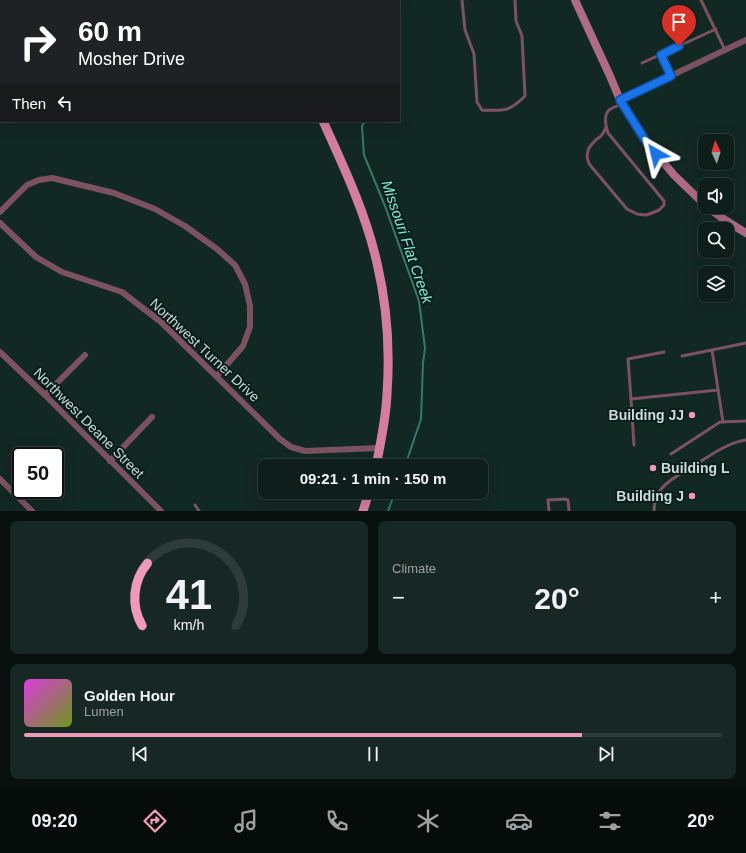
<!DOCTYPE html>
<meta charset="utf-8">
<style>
body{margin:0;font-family:Arial,sans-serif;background:#172723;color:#f1f3f6;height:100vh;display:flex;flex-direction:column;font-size:15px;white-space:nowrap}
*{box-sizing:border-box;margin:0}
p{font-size:13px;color:#9ba2a2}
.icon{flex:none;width:22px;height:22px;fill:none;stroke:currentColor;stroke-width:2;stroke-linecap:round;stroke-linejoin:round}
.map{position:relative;height:511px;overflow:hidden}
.details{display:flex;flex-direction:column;gap:10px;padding:10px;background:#08100e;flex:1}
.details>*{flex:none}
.top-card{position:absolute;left:0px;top:0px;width:400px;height:122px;box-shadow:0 4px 16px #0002,0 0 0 1px #2e3c39;background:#202124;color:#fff;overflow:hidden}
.needle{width:26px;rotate:356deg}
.fabs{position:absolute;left:698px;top:134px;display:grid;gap:8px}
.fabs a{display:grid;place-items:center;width:36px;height:36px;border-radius:8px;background:#0e1e1a;box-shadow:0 4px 16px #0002,0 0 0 1px #2e3c39;font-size:20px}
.speed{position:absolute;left:12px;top:447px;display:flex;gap:8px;font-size:20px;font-weight:700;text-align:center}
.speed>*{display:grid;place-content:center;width:52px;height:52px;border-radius:50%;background:#0e1e1a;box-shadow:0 4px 16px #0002,0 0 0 1px #2e3c39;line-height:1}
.speed .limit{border:2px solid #111;border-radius:6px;background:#fff;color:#111}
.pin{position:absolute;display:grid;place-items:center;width:34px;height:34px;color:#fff;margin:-41px -17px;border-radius:50% 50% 50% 0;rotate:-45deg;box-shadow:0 0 4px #0007}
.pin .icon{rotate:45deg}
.me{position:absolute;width:44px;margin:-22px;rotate:323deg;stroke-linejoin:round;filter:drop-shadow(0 0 3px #0008)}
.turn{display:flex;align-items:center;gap:14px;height:84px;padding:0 12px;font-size:18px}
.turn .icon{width:52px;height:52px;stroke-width:2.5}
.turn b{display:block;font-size:28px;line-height:34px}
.then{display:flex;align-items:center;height:38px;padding:0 12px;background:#0003;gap:8px;font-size:15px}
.big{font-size:30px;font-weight:600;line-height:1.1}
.details .widget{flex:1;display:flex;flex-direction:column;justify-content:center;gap:6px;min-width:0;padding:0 14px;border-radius:8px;background:#172723}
.details .dial{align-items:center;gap:0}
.dial svg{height:104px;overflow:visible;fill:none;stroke:#2e3c39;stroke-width:7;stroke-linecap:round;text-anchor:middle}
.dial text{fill:#f1f3f6;stroke:none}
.song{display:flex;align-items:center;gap:12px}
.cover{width:48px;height:48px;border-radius:6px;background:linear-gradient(135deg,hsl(300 70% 55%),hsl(80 70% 35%))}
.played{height:4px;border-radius:2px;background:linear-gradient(90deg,#ef9ab8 80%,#2e3c39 80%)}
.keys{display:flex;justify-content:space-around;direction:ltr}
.heat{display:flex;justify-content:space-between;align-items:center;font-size:22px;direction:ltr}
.details .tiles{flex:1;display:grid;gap:10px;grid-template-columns:1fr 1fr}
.widget:last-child{grid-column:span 2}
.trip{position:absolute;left:258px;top:459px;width:230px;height:40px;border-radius:8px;background:#0e1e1a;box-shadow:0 4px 16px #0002,0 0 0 1px #2e3c39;font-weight:600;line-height:40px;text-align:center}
.menu{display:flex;height:64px;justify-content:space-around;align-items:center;background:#060c0a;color:#9ba2a2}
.menu .icon{width:28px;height:28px}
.menu .on{color:#ef9ab8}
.menu b{font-size:18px;color:#f1f3f6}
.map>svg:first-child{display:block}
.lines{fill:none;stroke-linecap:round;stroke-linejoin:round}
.stream{stroke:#34796b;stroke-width:2}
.service{stroke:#7c5260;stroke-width:3}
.minor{stroke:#7c5260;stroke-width:6}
.secondary{stroke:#ae6b83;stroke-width:8}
.primary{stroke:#d47e9d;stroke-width:9}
.route-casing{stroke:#114b97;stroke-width:10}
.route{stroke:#1a73e8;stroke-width:7}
.poi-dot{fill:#ef9ab8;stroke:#081e1a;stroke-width:1.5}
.labels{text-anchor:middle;stroke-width:4;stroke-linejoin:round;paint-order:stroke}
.street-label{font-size:14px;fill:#cedbd8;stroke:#081e1a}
.poi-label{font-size:14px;font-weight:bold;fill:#cedbd8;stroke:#081e1a;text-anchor:end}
.water-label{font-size:15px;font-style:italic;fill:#81ead3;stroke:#081e1a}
</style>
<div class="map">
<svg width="746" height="511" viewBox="0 0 746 511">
<rect width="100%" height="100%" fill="#122823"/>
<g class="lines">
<g class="stream">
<path d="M 362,0 L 363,1"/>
<path d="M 365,121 L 362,126 L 364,155 L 385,206 L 419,301 L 425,348 L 424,356 L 423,363 L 421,419 L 405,466"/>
<path d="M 388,511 L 395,492"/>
</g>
<g class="service">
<path d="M 462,0 L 465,30 L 474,54 L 477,102 L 482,110 C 504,111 509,112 525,96 L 522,36 L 516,21 L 515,0"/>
<path d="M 701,0 L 725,50"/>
<path d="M 661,55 L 671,76"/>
<path d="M 642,63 L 716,29"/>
<path d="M 606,127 C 605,130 603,134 601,136 C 599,138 596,139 594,142 C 587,148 585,157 590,165 L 627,209 L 637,214 L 646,215 L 652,213 L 659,210 L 664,205 L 664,201 L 608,133 C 606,126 603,116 609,110 C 612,108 617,106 621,104"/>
<path d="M 712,350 L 746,343"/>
<path d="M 682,356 L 712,350 L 723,422"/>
<path d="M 631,399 L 628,359 L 664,352"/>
<path d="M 634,445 L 631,399 L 718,390"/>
<path d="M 671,454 L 720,422 L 746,421"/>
<path d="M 195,505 L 199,511"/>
<path d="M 549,511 L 548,500 L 566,499 L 568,500 L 569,511"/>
<path d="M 654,511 C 654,503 657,494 662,488 C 671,478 682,473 693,466 C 710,456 726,443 746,440"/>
</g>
<g class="minor">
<path d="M 4,0 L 6,1"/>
<path d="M 144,0 L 144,1"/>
<path d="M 73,1 L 77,0"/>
<path d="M 0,91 L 1,91"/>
<path d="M 620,100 L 746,40"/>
<path d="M 0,212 L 27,185 L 39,180 L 52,178 L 114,193 L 155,209 L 185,226 L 217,249 L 235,265 L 245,284 L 250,306 L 250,327 L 243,346 L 217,376"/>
<path d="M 0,223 L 36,257 L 62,272 L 122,292 L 161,322 L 280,439 L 291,447 L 305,451 L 380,448"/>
<path d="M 0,352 L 45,395 L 161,511"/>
<path d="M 45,395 L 85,355"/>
<path d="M 110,461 L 152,417"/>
<path d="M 0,479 L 32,511"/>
</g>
<g class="secondary">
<path d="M 575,0 L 610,76 L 620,100 L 647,143 L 674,175 L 705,205"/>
<path d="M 707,207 L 725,220 L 746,233"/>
</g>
<g class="primary">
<path d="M 268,0 L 268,1"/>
<path d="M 323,121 C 344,167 366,214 377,263 C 387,305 390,351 387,394 C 386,418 381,442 376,466"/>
<path d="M 363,511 L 369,492"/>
</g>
</g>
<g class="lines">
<defs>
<path id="route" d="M 656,154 L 647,143 L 620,100 L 671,76 L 661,55 L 679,46"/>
</defs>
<use href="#route" class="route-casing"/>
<use href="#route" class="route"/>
</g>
<g class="poi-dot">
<circle cx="692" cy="415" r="4"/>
<circle cx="653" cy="468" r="4"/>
<circle cx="692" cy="496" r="4"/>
</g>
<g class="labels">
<g class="street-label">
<text transform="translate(205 350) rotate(43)" y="5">Northwest Turner Drive</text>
<text transform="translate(89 423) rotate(45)" y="5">Northwest Deane Street</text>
</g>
<g class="poi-label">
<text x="684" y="420">Building JJ</text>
<text x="661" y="473" text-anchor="start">Building L</text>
<text x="684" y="501">Building J</text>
</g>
<g class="water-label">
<text transform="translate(407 242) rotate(71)" y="5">Missouri Flat Creek</text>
</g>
</g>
</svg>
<div class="fabs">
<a><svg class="needle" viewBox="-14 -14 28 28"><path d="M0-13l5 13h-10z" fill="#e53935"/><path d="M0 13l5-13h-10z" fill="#9ba2a2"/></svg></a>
<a><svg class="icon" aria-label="sound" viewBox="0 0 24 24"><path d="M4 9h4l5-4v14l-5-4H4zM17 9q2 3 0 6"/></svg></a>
<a><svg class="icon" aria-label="search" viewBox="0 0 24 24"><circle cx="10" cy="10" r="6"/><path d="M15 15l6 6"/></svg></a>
<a><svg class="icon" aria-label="layers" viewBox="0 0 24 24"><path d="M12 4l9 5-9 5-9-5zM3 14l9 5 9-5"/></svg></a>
</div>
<div class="speed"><div class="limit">50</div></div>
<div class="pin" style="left:679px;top:46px;background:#d93025"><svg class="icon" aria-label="arrive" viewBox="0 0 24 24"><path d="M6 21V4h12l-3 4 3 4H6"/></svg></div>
<svg class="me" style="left:656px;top:154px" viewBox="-20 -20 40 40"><path d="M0-17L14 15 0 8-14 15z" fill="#1a73e8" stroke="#fff" stroke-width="4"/></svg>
<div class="trip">09:21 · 1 min · 150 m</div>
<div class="top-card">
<div class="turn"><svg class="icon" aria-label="right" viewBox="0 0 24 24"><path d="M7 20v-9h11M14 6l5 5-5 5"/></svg><div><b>60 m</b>Mosher Drive</div></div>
<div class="then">Then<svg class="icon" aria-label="left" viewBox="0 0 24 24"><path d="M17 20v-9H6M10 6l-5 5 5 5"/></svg></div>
</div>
</div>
<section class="details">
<div class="tiles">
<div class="widget dial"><svg viewBox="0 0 100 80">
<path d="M14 69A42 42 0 1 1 86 69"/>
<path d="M14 69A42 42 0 0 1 18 21" stroke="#ef9ab8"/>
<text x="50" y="56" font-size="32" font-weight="700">41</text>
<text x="50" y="72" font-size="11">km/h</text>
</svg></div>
<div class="widget"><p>Climate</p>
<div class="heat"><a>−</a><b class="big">20°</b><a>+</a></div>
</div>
<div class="widget">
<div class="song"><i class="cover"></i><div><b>Golden Hour</b><p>Lumen</p></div></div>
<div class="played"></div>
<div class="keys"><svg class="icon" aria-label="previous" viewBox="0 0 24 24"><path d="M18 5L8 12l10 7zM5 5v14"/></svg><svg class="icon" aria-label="pause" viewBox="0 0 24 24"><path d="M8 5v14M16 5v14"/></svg><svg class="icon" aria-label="next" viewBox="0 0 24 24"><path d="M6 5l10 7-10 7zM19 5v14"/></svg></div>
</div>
</div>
</section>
<nav class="menu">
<b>09:20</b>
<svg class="icon on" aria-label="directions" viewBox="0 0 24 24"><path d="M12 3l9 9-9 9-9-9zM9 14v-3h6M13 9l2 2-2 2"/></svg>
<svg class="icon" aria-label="music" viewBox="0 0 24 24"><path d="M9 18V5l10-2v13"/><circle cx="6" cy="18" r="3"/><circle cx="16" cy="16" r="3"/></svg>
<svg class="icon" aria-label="phone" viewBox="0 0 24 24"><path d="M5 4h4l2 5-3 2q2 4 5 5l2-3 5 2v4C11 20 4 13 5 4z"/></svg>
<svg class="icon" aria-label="climate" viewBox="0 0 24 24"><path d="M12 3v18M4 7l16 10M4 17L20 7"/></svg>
<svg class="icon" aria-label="car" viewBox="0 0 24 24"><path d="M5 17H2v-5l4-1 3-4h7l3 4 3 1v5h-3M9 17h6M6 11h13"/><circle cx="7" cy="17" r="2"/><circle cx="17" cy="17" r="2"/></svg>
<svg class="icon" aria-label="filters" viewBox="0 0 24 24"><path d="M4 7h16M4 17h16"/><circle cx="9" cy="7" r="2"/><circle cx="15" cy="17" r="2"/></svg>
<b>20°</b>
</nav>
